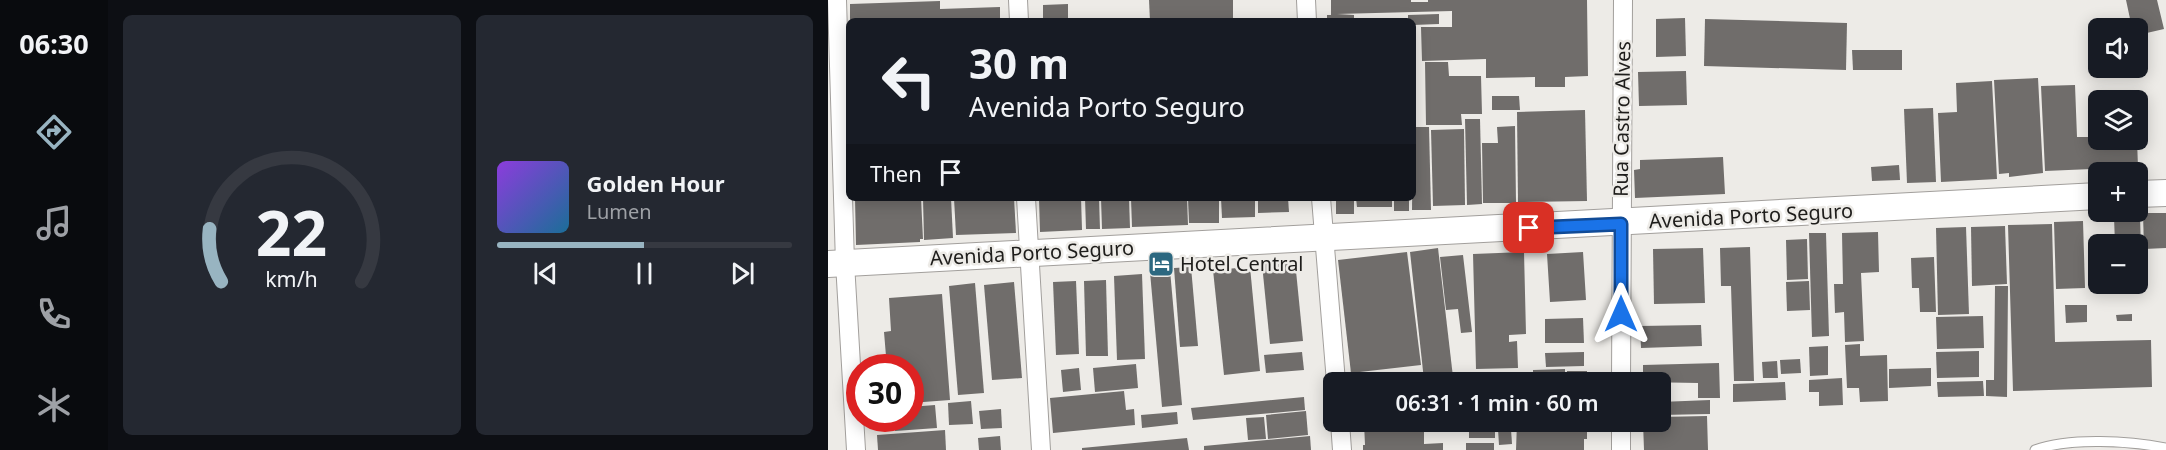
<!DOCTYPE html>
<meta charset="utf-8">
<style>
body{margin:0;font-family:"Noto Sans",sans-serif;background:#242831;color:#f1f3f6;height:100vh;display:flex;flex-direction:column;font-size:22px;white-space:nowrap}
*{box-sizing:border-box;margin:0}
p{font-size:20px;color:#9ea1a6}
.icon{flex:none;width:33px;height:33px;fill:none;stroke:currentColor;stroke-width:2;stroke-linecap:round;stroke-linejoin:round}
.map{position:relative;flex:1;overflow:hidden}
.drawer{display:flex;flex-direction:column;gap:15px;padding:15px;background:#0d0f14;width:720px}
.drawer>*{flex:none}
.guide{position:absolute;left:18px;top:18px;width:570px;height:183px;border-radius:9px;box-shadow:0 3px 15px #0003;background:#171b24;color:#f1f3f6;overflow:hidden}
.controls{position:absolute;left:1260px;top:18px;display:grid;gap:12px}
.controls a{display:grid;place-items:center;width:60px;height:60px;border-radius:9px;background:#171b24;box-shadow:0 3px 15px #0003;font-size:30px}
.speed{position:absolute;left:18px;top:354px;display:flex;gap:12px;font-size:30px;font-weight:700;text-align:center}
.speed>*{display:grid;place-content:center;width:78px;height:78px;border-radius:50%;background:#171b24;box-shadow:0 3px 15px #0003;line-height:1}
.speed .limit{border:9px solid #d22;background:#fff;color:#111}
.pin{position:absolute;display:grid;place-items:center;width:51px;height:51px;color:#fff;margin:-26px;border-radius:12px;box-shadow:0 3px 9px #0006}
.me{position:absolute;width:66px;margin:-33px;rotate:0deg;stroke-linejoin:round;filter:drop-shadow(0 0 4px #0008)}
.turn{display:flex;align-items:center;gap:21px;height:126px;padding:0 24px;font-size:27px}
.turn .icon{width:78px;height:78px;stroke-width:2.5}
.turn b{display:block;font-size:42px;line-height:51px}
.then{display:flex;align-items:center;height:57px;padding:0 24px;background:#0003;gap:12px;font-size:22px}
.drawer .tile{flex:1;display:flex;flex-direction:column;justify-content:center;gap:9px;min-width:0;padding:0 21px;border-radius:9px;background:#242831}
.drawer .dial{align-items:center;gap:0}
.dial svg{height:156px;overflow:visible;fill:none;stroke:#363941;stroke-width:7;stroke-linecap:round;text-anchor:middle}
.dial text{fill:#f1f3f6;stroke:none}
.song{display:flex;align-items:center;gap:18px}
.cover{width:72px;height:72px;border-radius:9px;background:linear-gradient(135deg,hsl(270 70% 55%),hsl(200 70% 35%))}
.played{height:6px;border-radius:3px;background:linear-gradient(90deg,#98b4c1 50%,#363941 50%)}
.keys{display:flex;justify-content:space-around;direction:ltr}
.drawer .tiles{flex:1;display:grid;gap:15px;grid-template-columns:repeat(2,1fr)}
.trip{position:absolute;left:495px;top:372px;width:348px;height:60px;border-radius:9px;background:#171b24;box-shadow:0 3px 15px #0003;font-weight:600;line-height:60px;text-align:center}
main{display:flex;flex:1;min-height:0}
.tab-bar{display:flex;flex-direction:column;width:108px;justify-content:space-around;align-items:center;background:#090b0e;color:#9ea1a6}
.tab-bar .icon{width:42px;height:42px}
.tab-bar .current{color:#98b4c1}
.tab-bar b{font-size:27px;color:#f1f3f6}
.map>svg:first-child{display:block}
.building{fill:#706d6b}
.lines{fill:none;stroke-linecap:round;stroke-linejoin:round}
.lane-casing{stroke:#a29f9c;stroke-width:11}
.street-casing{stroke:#a29f9c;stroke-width:20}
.secondary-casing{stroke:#a29f9c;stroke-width:28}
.lane{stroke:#fff;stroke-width:9}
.street{stroke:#fff;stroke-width:18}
.secondary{stroke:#fff;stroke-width:26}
.route-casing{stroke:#114b97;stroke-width:15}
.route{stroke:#1a73e8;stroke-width:10}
.labels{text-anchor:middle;stroke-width:5;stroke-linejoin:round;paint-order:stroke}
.street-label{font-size:20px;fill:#1e1d1b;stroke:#edebe7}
.poi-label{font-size:20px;fill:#1e1d1b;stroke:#edebe7;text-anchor:start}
</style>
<main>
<nav class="tab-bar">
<b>06:30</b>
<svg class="icon current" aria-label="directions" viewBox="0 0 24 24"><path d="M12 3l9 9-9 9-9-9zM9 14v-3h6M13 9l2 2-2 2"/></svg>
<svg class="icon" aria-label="music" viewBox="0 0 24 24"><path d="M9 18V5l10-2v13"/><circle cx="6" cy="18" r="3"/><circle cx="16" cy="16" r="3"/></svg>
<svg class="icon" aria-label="phone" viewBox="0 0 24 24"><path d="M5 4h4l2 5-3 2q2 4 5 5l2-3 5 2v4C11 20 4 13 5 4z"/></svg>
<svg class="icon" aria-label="climate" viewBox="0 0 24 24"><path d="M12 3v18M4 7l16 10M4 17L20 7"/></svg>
</nav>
<section class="drawer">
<div class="tiles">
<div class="tile dial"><svg viewBox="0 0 100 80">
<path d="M14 69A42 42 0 1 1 86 69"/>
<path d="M14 69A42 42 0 0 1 8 42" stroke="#98b4c1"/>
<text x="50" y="56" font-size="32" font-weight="700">22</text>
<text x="50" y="72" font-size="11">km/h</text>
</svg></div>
<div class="tile">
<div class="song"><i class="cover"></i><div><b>Golden Hour</b><p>Lumen</p></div></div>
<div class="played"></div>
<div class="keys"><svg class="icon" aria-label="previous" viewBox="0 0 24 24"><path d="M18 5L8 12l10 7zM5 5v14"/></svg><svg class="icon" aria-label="pause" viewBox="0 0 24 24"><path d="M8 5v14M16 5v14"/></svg><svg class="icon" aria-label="next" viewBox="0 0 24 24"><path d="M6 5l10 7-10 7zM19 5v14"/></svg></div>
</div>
</div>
</section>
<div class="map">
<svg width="1338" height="450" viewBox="0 0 1338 450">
<rect width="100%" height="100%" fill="#edebe7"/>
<g class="building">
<path d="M 321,0 L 405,0 L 405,21 L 322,21 Z"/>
<path d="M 503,0 L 583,0 L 583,2 L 600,2 L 600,0 L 759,0 L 760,76 L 737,77 L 737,87 L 707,87 L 707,77 L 658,78 L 658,59 L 594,61 L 593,27 L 624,27 L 624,11 L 509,14 L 526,15 L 526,21 L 499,21 L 499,15 L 503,15 Z"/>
<path d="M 1298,0 L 1329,0 L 1336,29 L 1310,35 L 1310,28 L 1304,28 Z"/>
<path d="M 112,1 L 112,9 L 172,7 L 172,21 L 22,21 L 22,4 Z"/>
<path d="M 240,4 L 240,21 L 215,21 L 215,5 Z"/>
<path d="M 611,14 L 611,24 L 585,25 L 585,21 L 580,21 L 580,15 Z"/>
<path d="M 857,18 L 858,56 L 828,57 L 828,19 Z"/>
<path d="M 877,19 L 1019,23 L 1018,70 L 876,66 Z"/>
<path d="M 1024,50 L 1074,50 L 1074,70 L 1025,70 Z"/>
<path d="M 597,62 L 620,62 L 621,76 L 653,76 L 654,114 L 633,114 L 634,125 L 598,125 Z"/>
<path d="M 858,71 L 859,105 L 811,106 L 810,72 Z"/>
<path d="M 1210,78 L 1215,173 L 1181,177 L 1181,173 L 1171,174 L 1166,80 Z"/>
<path d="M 1164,81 L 1169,179 L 1113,182 L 1110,113 L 1129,112 L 1128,83 Z"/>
<path d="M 1247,85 L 1249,137 L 1270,137 L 1270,140 L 1309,140 L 1310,167 L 1217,171 L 1213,86 Z"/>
<path d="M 664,96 L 691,96 L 692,110 L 664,110 Z"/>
<path d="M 1105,108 L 1108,182 L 1079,183 L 1076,109 Z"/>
<path d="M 757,110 L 759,201 L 690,202 L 689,112 Z"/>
<path d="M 637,119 L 652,119 L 654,204 L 639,205 Z"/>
<path d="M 687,126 L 688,203 L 655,203 L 654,143 L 670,143 L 669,127 Z"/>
<path d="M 585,127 L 601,127 L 603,210 L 584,210 Z"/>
<path d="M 636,129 L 637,205 L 605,206 L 603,130 Z"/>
<path d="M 895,157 L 897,194 L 807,198 L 806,170 L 812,169 L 812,160 Z"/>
<path d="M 1071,165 L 1072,180 L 1044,181 L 1043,167 Z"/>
<path d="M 27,198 L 93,198 L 95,239 L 92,239 L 92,242 L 28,245 Z"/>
<path d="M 95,198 L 123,198 L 125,238 L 96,240 Z"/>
<path d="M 126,198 L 186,198 L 188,233 L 128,235 Z"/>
<path d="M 211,198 L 253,198 L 254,230 L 212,232 Z"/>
<path d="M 257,198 L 271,198 L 272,229 L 258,229 Z"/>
<path d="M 273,198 L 301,198 L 302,228 L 274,229 Z"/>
<path d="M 303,198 L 359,198 L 360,225 L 304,227 Z"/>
<path d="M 360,198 L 391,198 L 391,223 L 361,223 Z"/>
<path d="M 393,198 L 427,198 L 427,217 L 394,218 Z"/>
<path d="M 430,198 L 460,198 L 461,212 L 430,213 Z"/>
<rect x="508" y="198" width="18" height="16"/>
<path d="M 528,198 L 564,198 L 564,207 L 529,207 Z"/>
<rect x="566" y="198" width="15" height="13"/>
<path d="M 1315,213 L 1338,213 L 1338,248 L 1316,249 Z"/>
<path d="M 1286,217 L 1312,217 L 1314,281 L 1310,282 L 1310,244 L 1287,244 Z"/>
<path d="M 1255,221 L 1257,288 L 1228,289 L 1226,222 Z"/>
<path d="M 1224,224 L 1227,342 L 1323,340 L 1324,387 L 1185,391 L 1180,225 Z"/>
<path d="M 1177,226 L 1179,284 L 1144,286 L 1143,227 Z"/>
<path d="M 1138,227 L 1141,314 L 1110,315 L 1108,228 Z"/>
<path d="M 1050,232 L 1051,272 L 1033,273 L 1036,341 L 1017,342 L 1016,312 L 1007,313 L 1006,284 L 1015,284 L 1014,233 Z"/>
<path d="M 981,233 L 998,233 L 1001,336 L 984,337 Z"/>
<path d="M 979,239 L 980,279 L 959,280 L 958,240 Z"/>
<path d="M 922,247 L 926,381 L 906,381 L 903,286 L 893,286 L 892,248 Z"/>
<path d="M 610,248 L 625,377 L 596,380 L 582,252 Z"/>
<path d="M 875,248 L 877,303 L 826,304 L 825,249 Z"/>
<path d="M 579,252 L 593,365 L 523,373 L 510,260 Z"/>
<path d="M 696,252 L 698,334 L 681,335 L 681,342 L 689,341 L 690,368 L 648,369 L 645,254 Z"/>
<path d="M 755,252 L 758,300 L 722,302 L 719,254 Z"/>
<path d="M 635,255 L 644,332 L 633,333 L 630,309 L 618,310 L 612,257 Z"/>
<path d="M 1106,257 L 1108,312 L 1092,312 L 1091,288 L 1084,288 L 1083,258 Z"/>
<path d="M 467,261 L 475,341 L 442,344 L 434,264 Z"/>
<path d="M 363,267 L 370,346 L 352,347 L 346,268 Z"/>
<path d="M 422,267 L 432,371 L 396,375 L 385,270 Z"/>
<path d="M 342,270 L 354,405 L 334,407 L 322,272 Z"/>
<path d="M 314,274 L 317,359 L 289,360 L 286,276 Z"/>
<path d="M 278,280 L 280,356 L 258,356 L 256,281 Z"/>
<path d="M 248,281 L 251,354 L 228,355 L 225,282 Z"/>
<path d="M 981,281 L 982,310 L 959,311 L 958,282 Z"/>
<path d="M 186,282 L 194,378 L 164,380 L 156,285 Z"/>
<path d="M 147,283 L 156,393 L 130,395 L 121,286 Z"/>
<path d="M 1167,286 L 1180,286 L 1179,397 L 1158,396 L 1158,380 L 1166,380 Z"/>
<path d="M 114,294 L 122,400 L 82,403 L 82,368 L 59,368 L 56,332 L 63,331 L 61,298 Z"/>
<path d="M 1237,305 L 1259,305 L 1259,322 L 1238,323 Z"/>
<path d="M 1304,314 L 1304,321 L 1289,321 L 1288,315 Z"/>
<path d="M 1155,316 L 1156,348 L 1109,349 L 1108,317 Z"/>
<path d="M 755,318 L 756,343 L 717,343 L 717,319 Z"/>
<path d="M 873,325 L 874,346 L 813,348 L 812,326 Z"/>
<path d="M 1032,344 L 1032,356 L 1059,355 L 1060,401 L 1032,402 L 1031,388 L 1019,388 L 1017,345 Z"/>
<path d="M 1000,346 L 1000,375 L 982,376 L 981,347 Z"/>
<path d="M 1151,351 L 1151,377 L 1109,378 L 1108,352 Z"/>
<path d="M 474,352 L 476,370 L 438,373 L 436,355 Z"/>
<path d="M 756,352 L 756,366 L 718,367 L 717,353 Z"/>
<path d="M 972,359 L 973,373 L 953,374 L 952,360 Z"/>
<path d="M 949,361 L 950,378 L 935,378 L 934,362 Z"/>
<path d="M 891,363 L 892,398 L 870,398 L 870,383 L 815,382 L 815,365 Z"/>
<path d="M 308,364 L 310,388 L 267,392 L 265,368 Z"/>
<path d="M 251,368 L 253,390 L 235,392 L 233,370 Z"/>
<path d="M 1103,368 L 1103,386 L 1061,388 L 1061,369 Z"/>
<path d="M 737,369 L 737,382 L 705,382 L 705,370 Z"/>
<rect x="739" y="371" width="20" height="11"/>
<path d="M 1014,378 L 1015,405 L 991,406 L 991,392 L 981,392 L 981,380 Z"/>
<path d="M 1155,381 L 1156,396 L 1110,397 L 1109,382 Z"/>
<path d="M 957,382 L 958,400 L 905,402 L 905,384 Z"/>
<path d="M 296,391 L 298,410 L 306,409 L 307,425 L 225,433 L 222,398 Z"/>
<path d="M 476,397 L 477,410 L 365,420 L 363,408 Z"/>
<path d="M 882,400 L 882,414 L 832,415 L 832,402 Z"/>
<path d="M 143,401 L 145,424 L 121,425 L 120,403 Z"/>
<path d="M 107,405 L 109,428 L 67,431 L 66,418 L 82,418 L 82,407 Z"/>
<path d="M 173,409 L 174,428 L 153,429 L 151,411 Z"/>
<path d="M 478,411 L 480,435 L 440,439 L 438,415 Z"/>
<path d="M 349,412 L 350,424 L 314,428 L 313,415 Z"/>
<path d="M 879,416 L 880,450 L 816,450 L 815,422 L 832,422 L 832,417 Z"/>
<path d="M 436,417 L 438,439 L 420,440 L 418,418 Z"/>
<path d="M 596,422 L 596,444 L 615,443 L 615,450 L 535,450 L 535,445 L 537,445 L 536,423 Z"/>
<rect x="641" y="422" width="26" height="16"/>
<path d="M 689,422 L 759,422 L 759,439 L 756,439 L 756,450 L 688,450 Z"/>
<path d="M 670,429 L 683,429 L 684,444 L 671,445 Z"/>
<path d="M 117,430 L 118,450 L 50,450 L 49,435 Z"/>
<path d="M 172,436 L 173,450 L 151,450 L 150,438 Z"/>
<path d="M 482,436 L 483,450 L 376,450 L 376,446 Z"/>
<path d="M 359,438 L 361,450 L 254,450 L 254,448 Z"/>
<rect x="638" y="443" width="28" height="7"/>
</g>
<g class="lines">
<defs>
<path id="lane" d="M 1207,450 C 1242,437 1302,441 1338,448"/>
<g id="street">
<path d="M 9,0 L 17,263 L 28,450"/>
<path d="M 190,0 L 191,21"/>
<path d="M 478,0 L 479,21"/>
<path d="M 198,198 L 213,450"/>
<path d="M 493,198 L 508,382"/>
<path d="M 793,382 L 795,0"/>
<path d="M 512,422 L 514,450"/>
<path d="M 793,422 L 793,450"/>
</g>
<g id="secondary">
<path d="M 1310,194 L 1338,193"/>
<path d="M 0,264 L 1270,196"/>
</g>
</defs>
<use href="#lane" class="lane-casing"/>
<use href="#street" class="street-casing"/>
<use href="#secondary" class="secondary-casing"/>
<use href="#lane" class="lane"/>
<use href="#street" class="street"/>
<use href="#secondary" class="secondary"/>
</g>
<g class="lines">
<defs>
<path id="route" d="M 701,228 L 793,224 L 793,314"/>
</defs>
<use href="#route" class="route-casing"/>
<use href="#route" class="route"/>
</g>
<defs>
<symbol id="hotel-square" viewBox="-11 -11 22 22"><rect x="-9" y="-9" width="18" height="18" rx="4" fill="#2c6880" stroke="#edebe7"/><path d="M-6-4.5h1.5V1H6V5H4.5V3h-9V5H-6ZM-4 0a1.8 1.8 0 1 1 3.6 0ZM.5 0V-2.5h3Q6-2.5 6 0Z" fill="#fff"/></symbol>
</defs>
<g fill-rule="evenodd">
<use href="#hotel-square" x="318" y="249" width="30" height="30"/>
</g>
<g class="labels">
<g class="street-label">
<text transform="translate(794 119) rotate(-89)" y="7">Rua Castro Alves</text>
<text transform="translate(923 216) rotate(-3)" y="7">Avenida Porto Seguro</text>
<text transform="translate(204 253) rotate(-3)" y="7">Avenida Porto Seguro</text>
</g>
<g class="poi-label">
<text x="352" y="271">Hotel Central</text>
</g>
</g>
</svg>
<div class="controls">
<a><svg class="icon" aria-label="sound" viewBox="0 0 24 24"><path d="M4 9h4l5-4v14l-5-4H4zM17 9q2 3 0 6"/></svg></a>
<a><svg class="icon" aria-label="layers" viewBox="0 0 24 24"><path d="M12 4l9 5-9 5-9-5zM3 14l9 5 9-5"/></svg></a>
<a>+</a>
<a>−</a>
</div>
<div class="speed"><div class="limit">30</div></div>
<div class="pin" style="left:701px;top:228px;background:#d93025"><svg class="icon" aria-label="arrive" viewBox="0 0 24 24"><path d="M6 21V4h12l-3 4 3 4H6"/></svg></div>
<svg class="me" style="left:793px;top:314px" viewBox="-20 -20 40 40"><path d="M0-17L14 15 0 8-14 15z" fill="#1a73e8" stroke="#fff" stroke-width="4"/></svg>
<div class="trip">06:31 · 1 min · 60 m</div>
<div class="guide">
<div class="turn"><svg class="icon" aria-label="left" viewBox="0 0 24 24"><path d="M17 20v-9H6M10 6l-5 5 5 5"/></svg><div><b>30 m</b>Avenida Porto Seguro</div></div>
<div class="then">Then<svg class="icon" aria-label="arrive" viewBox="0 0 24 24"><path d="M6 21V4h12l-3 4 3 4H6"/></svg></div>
</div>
</div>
</main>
